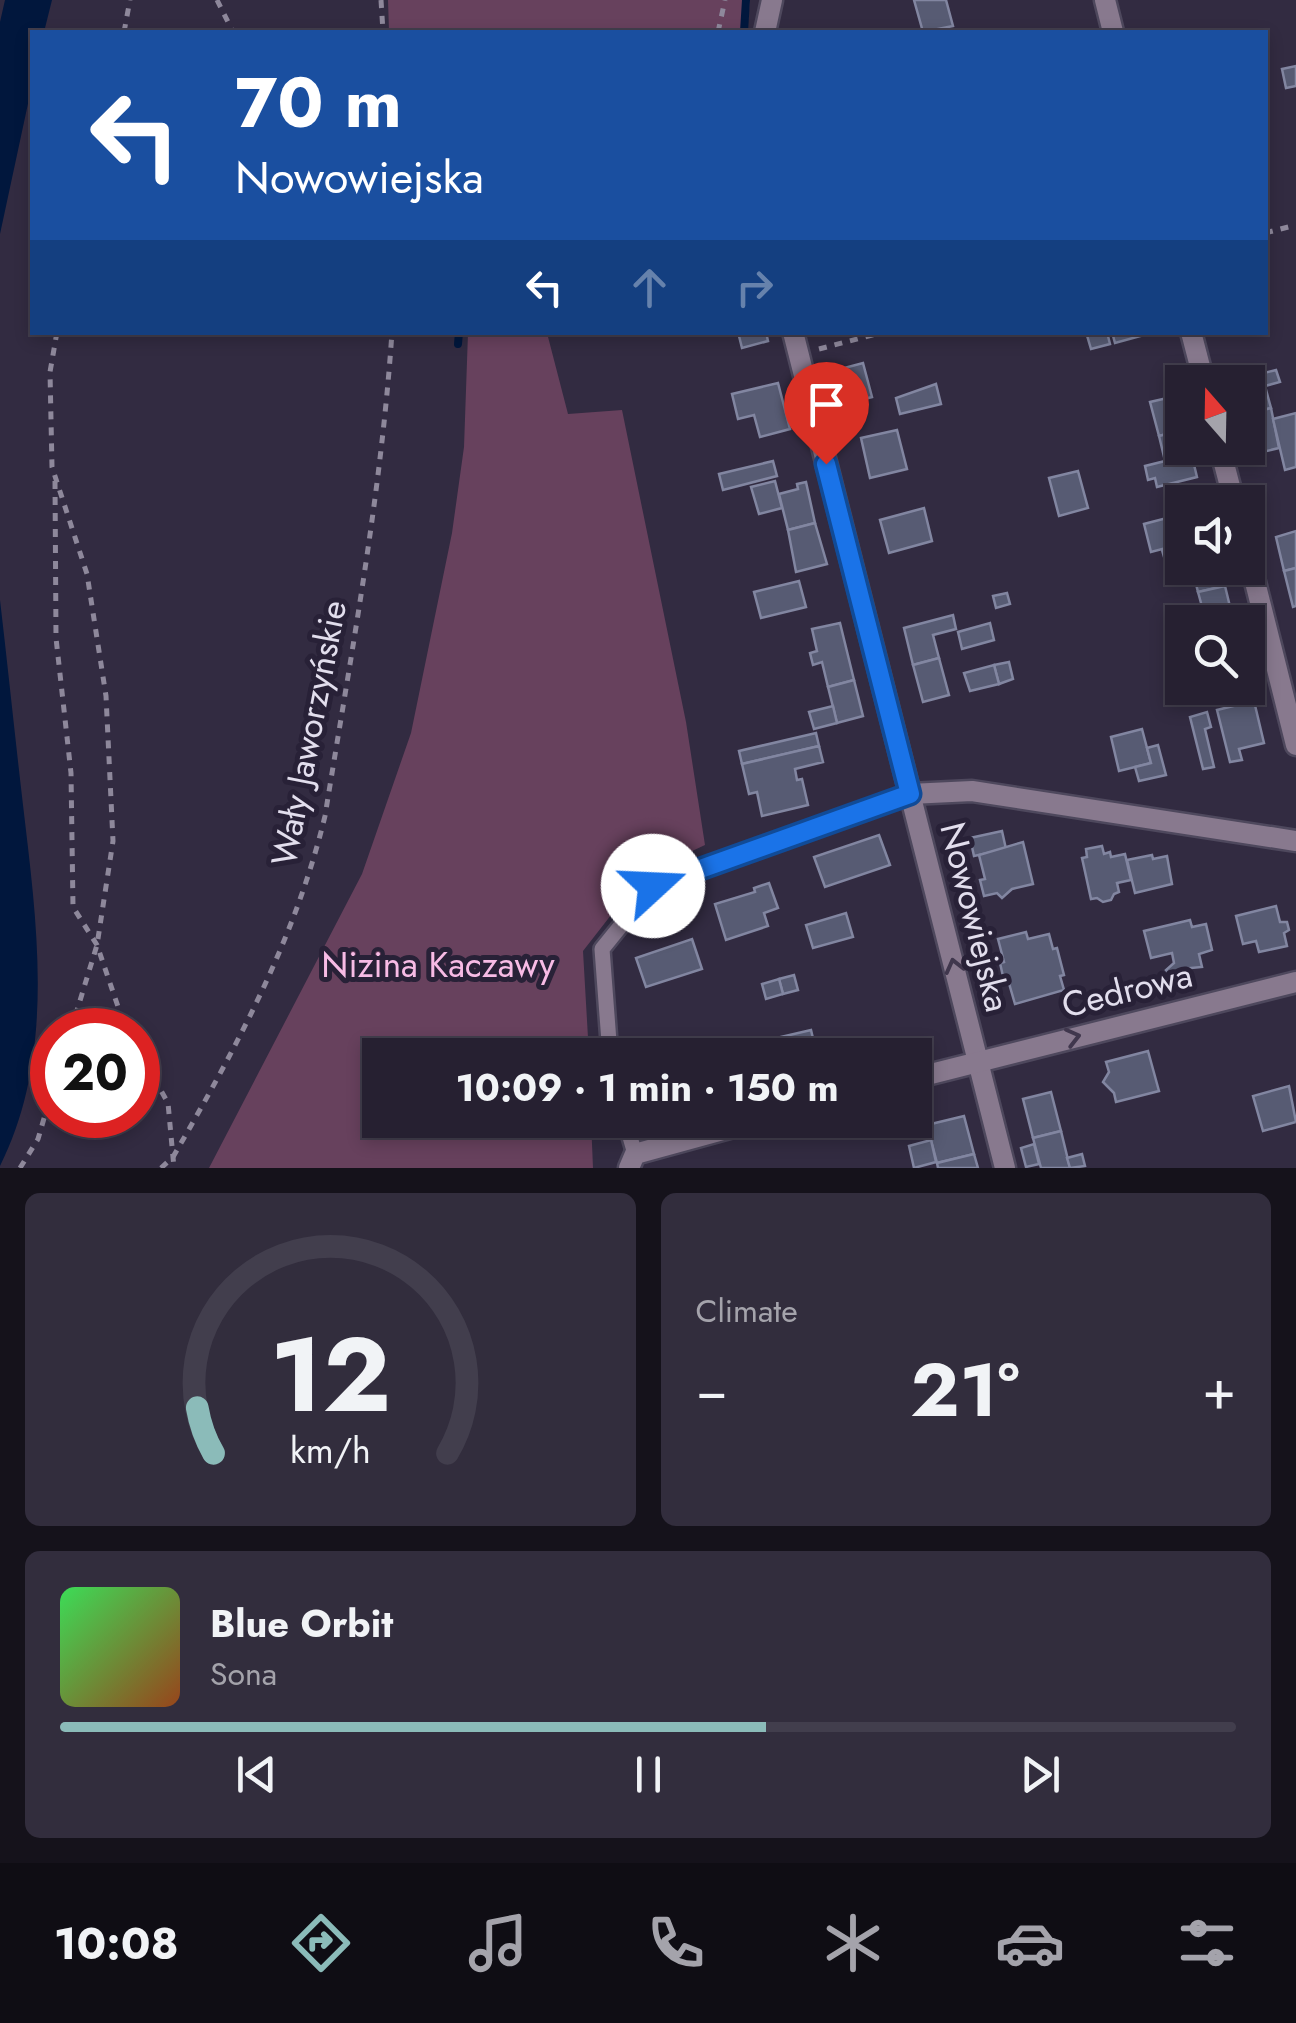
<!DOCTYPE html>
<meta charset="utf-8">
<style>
body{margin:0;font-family:Jost,sans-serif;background:#322d3d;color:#f1f3f6;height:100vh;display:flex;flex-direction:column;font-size:38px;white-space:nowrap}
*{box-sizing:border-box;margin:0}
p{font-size:32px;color:#a4a3ab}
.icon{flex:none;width:55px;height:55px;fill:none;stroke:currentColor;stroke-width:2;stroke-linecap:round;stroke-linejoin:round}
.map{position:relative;height:1168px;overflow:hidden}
.drawer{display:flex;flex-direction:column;gap:25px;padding:25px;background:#15121b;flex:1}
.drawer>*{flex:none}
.top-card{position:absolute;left:30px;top:30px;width:1238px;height:305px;border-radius:0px;box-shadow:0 5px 15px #0003,0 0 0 2px #423e4d;background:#1a4fa0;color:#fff;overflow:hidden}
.needle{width:65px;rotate:340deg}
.fabs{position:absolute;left:1165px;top:365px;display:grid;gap:20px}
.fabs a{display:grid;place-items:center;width:100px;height:100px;border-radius:0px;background:#262031;box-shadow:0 5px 15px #0003,0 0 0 2px #423e4d;font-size:50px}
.speed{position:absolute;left:30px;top:1008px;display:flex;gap:20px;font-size:50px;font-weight:700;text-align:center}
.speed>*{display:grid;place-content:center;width:130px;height:130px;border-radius:50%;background:#262031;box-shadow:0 5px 15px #0003,0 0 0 2px #423e4d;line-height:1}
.speed .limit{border:15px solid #d22;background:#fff;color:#111}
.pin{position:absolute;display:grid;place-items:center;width:85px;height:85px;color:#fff;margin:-102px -42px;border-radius:50% 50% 50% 0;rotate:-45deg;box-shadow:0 0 10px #0007}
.pin .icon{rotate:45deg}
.me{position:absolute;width:110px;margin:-55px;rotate:70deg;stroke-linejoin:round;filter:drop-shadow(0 0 8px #0008)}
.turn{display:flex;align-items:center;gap:35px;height:210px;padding:0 40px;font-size:45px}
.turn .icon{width:130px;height:130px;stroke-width:2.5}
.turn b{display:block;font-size:70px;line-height:85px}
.lanes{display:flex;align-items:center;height:95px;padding:0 40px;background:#0003;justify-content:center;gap:50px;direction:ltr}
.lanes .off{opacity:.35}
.big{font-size:75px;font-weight:700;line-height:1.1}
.drawer .tile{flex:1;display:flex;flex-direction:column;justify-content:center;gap:15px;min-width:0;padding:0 35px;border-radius:15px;background:#322d3d}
.drawer .dial{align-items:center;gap:0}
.dial svg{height:260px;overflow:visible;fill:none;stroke:#423e4d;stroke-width:7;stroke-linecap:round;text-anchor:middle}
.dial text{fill:#f1f3f6;stroke:none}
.song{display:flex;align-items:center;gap:30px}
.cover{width:120px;height:120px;border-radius:15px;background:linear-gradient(135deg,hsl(130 70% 55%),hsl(20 70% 35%))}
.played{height:10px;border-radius:5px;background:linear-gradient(90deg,#8bbbb9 60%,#423e4d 60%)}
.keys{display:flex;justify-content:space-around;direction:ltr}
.heat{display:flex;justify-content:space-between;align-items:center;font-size:55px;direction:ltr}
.drawer .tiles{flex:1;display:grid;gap:25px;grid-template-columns:1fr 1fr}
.tile:last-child{grid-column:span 2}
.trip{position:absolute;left:362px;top:1038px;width:570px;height:100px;border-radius:0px;background:#262031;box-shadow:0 5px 15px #0003,0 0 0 2px #423e4d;font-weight:700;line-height:100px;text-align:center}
.tab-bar{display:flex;height:160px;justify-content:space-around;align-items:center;background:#0f0d14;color:#a4a3ab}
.tab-bar .icon{width:70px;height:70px}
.tab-bar .current{color:#8bbbb9}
.tab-bar b{font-size:45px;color:#f1f3f6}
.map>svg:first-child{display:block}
.green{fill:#67415d}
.water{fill:#01173d}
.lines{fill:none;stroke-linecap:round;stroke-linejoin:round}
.stream{stroke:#01173d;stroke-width:8}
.building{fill:#575b73;stroke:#8286a1;stroke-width:2.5}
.service-casing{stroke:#4e485d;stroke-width:20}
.minor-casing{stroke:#4e485d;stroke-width:25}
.path{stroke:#8e889b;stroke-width:5;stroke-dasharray:8 8;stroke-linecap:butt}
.service{stroke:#88798e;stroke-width:15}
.minor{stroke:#88798e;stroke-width:20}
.oneway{stroke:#40374d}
.route-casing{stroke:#114b97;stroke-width:25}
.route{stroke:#1a73e8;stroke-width:18}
.labels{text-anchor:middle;stroke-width:10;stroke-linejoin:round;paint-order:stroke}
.street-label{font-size:35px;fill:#e2deed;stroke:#282137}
.park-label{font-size:35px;fill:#f7bbe5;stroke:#282137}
</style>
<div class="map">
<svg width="1296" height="1168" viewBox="0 0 1296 1168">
<rect width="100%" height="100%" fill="#322b41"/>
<g class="green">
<path d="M 388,0 L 750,0 L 747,32 L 389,32 Z"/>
<path d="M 468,333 L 547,333 L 568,414 L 622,410 L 686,722 L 705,845 L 643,874 L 583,951 L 589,1055 L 380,1055 L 380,1120 L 591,1120 L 593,1168 L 209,1168 L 362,874 L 411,733 L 452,533 L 464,447 Z"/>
</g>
<g class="water">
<path d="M 5,0 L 52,0 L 44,32 L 32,32 L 32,85 L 0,234 L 0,22 Z"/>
<path d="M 0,600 C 8,668 15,737 23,805 C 37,925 56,1054 0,1166 Z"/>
</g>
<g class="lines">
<g class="stream">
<path d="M 744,32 L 746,0"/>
<path d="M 458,344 L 459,332"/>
</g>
</g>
<g class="building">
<path d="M 914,0 L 946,0 L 953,26 L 923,32 Z"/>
<path d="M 1296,66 L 1296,86 L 1286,88 L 1282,69 Z"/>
<path d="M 738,332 L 766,332 L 768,341 L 742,348 Z"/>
<path d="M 1086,332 L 1107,332 L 1110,344 L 1091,349 Z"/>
<path d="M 1112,332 L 1155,332 L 1115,343 Z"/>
<path d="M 863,363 L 872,397 L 846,404 L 837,370 Z"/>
<path d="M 1276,370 L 1280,382 L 1265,386 L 1271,408 L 1248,414 L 1248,382 L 1235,380 Z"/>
<path d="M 778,383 L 790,429 L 760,437 L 754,415 L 738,419 L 732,394 Z"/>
<path d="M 936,384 L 941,404 L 900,414 L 896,398 Z"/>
<path d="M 1176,396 L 1182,430 L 1159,436 L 1150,402 Z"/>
<path d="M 1271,408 L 1279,448 L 1254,454 L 1248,431 L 1248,414 Z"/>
<path d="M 1296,413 L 1296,467 L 1285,470 L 1273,419 Z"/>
<path d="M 897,430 L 907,469 L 870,478 L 861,438 Z"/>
<path d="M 1182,430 L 1182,448 L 1190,448 L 1197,477 L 1157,487 L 1155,478 L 1148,480 L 1145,466 L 1165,461 L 1159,436 Z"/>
<path d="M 773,461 L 777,476 L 723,490 L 719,474 Z"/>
<path d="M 1078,471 L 1088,508 L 1059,516 L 1049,478 Z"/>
<path d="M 775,481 L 782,508 L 759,514 L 751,487 Z"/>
<path d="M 806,482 L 815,523 L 788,530 L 779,494 L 798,489 L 797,484 Z"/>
<path d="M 924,508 L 932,541 L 889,553 L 880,520 Z"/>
<path d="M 1182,514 L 1182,550 L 1181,544 L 1151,552 L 1144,524 Z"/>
<path d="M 815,523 L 827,564 L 796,572 L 788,530 Z"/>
<path d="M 1296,531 L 1296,568 L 1284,571 L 1276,537 Z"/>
<path d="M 1181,544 L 1182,568 L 1191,568 L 1169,574 L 1162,550 Z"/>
<path d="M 1192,568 L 1220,568 L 1225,586 L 1198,592 Z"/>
<path d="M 1296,568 L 1296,606 L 1293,607 L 1284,571 Z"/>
<path d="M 799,581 L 806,607 L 761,618 L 754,592 Z"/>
<path d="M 1225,586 L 1233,619 L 1219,622 L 1182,622 L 1182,629 L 1180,620 L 1204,614 L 1198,592 Z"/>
<path d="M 1007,593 L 1010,604 L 996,608 L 993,596 Z"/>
<path d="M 953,615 L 956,629 L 933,635 L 939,658 L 913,665 L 904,628 Z"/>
<path d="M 840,623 L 854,680 L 828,687 L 822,662 L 813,665 L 810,653 L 817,651 L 812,629 Z"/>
<path d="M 990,623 L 994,640 L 962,649 L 958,632 Z"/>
<path d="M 939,658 L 949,695 L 923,702 L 913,665 Z"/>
<path d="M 1009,662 L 1013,679 L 999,684 L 994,665 Z"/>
<path d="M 994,665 L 999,684 L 970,691 L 964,673 Z"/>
<path d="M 854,680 L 863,716 L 837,723 L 828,687 Z"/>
<path d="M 1254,701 L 1264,743 L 1239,749 L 1242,760 L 1230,762 L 1217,710 Z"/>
<path d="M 833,706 L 837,723 L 814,729 L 809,712 Z"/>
<path d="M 1207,712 L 1211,727 L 1205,729 L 1214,767 L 1203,769 L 1190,717 Z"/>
<path d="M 1142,729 L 1151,763 L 1119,771 L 1111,737 Z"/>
<path d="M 816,733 L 819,746 L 742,764 L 739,751 Z"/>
<path d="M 1158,745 L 1166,775 L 1139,781 L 1135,767 L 1151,763 L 1147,748 Z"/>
<path d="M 819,746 L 823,762 L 795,769 L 797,780 L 802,779 L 808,805 L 762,816 L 757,792 L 749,794 L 742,764 Z"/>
<path d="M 1002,831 L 1006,849 L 974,856 L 970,838 Z"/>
<path d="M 879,835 L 890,865 L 825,887 L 814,857 Z"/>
<path d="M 1023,842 L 1033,884 L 1012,889 L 1002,898 L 997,893 L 984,896 L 980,880 L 985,879 L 979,855 Z"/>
<path d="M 1102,846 L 1104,854 L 1110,852 L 1111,857 L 1125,854 L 1131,880 L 1117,883 L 1119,892 L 1114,894 L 1111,900 L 1103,902 L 1097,898 L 1091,899 L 1082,858 L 1087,857 L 1086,849 Z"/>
<path d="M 1152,855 L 1153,859 L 1167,856 L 1172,884 L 1135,893 L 1127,860 Z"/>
<path d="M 769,883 L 778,908 L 764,913 L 768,926 L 726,940 L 715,904 L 755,892 L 754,888 Z"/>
<path d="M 1276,906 L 1280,922 L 1287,922 L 1289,930 L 1284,933 L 1287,946 L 1259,952 L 1256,941 L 1243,944 L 1236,916 Z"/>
<path d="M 846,913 L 853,937 L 813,948 L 806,925 Z"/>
<path d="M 1190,920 L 1192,927 L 1206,924 L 1212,950 L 1199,954 L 1202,967 L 1181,969 L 1179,977 L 1173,978 L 1166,970 L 1174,963 L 1172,953 L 1151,958 L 1144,931 Z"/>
<path d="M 1026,932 L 1028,939 L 1049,934 L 1053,949 L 1057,948 L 1064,975 L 1060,976 L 1064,990 L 1015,1004 L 1008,980 L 1004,981 L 1000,963 L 1004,962 L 998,939 Z"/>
<path d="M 692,939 L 702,969 L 646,987 L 636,958 Z"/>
<path d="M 794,975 L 798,990 L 783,994 L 779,979 Z"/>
<path d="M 779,979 L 783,994 L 766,999 L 762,984 Z"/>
<path d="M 811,1030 L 817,1055 L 771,1055 L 768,1040 Z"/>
<path d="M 768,1040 L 771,1055 L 726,1055 L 725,1051 Z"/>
<path d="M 1148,1051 L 1159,1091 L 1116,1102 L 1114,1093 L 1103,1082 L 1109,1072 L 1106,1062 Z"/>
<path d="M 1289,1086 L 1296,1122 L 1263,1131 L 1253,1096 Z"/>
<path d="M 1051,1092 L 1061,1131 L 1033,1138 L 1023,1099 Z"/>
<path d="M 964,1116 L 974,1154 L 937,1163 L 927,1125 Z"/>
<path d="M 1061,1131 L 1070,1168 L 1041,1168 L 1033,1138 Z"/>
<path d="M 931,1140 L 936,1162 L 914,1168 L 909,1146 Z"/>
<path d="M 1034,1144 L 1039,1164 L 1026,1167 L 1021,1148 Z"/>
<path d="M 974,1154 L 978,1168 L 938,1168 L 937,1163 Z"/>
<path d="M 1082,1154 L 1085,1166 L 1070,1168 L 1067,1158 Z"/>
</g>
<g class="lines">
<defs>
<g id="service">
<path d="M 610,1055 L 602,949 L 653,886 L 910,794"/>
<path d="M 625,1120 L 635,1154"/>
</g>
<g id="minor">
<path d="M 1105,0 L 1113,32"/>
<path d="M 765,32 L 772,0"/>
<path d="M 793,332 L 1005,1168"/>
<path d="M 1191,332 L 1204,382"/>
<path d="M 1220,448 L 1234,502"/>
<path d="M 1248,554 L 1296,745"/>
<path d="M 910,794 L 972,791 L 1296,841"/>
<path d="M 915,1078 L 1296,982"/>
<path d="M 629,1168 L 635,1154 L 759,1120"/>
</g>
</defs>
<use href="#service" class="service-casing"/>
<use href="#minor" class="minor-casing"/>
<g class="path">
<path d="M 217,0 L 233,32"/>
<path d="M 381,0 L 383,32"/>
<path d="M 124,32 L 130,0"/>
<path d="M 718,32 L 725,0"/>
<path d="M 1265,233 L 1296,225"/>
<path d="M 57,332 L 50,372 L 52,467 L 87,574 L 106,696 L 113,841 L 97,945 L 71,1030"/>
<path d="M 819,349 L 884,332"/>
<path d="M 55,481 L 56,638 L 71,773 L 73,907 L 97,945 L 126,1030"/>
<path d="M 138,1050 L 168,1103 L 174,1168"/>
<path d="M 20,1168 L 38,1139 L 52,1091"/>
<path d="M 161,1168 L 173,1157 C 236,1048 295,940 325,816 C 351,655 381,495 392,332"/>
</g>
<use href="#service" class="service"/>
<use href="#minor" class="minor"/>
</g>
<defs><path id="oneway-chevron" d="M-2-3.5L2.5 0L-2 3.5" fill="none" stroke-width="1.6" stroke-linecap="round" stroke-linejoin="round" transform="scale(2.5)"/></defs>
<g class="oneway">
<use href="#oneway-chevron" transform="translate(954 966) rotate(-104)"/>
<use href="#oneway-chevron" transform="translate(1073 1037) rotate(-14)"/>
</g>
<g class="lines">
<defs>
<path id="route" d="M 653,886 L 910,794 L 826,464"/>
</defs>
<use href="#route" class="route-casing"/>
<use href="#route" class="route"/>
</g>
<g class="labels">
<g class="street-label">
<text transform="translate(309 733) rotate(-79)" y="12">Wały Jaworzyńskie</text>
<text transform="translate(975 917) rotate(76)" y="12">Nowowiejska</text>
<text transform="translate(1127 990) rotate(-14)" y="12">Cedrowa</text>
</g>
<g class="park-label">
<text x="438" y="977">Nizina Kaczawy</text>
</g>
</g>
</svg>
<div class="fabs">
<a><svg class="needle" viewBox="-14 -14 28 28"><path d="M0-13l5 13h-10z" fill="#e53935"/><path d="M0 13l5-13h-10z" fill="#a4a3ab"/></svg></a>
<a><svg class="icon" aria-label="sound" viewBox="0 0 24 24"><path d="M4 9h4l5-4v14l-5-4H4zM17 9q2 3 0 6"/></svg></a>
<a><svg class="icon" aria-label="search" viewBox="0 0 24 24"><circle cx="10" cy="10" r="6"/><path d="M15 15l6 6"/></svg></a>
</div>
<div class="speed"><div class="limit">20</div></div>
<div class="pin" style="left:826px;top:464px;background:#d93025"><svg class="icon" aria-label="arrive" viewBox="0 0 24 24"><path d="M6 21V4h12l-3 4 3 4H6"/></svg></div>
<svg class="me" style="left:653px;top:886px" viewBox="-20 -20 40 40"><circle r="19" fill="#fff"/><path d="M0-13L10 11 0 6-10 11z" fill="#1a73e8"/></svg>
<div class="trip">10:09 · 1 min · 150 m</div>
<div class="top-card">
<div class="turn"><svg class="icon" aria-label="left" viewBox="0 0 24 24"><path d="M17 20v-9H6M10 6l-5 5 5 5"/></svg><div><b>70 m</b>Nowowiejska</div></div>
<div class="lanes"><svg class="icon" aria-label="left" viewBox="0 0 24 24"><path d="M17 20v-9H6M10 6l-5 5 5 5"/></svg><svg class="icon off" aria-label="ahead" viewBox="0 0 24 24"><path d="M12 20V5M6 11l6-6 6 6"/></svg><svg class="icon off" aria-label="right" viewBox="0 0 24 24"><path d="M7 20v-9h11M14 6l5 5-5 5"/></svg></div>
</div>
</div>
<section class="drawer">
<div class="tiles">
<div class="tile dial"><svg viewBox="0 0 100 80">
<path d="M14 69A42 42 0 1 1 86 69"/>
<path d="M14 69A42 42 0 0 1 9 55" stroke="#8bbbb9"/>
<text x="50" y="56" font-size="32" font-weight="700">12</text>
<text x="50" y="72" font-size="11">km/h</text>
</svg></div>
<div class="tile"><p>Climate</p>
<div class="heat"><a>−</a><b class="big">21°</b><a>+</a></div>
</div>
<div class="tile">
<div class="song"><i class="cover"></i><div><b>Blue Orbit</b><p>Sona</p></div></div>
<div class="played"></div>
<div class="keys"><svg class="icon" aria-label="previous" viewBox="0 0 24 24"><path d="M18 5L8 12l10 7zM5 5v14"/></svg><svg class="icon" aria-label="pause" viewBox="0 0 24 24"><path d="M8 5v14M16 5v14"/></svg><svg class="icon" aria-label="next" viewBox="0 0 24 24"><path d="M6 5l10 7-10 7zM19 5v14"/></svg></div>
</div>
</div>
</section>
<nav class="tab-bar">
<b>10:08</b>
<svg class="icon current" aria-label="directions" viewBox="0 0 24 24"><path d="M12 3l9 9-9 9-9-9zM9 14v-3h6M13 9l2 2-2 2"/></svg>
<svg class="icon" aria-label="music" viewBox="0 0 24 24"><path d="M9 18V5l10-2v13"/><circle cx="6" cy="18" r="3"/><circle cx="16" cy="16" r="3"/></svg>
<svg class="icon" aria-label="phone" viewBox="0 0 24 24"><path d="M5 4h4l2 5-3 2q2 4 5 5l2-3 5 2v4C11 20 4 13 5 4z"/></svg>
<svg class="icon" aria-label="climate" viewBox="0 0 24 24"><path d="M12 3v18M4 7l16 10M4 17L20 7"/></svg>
<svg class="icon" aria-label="car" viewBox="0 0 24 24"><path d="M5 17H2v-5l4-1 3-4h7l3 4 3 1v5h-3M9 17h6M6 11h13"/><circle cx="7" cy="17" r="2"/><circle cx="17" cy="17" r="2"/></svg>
<svg class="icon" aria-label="filters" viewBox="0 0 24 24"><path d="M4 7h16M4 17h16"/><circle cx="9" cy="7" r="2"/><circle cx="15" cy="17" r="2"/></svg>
</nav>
